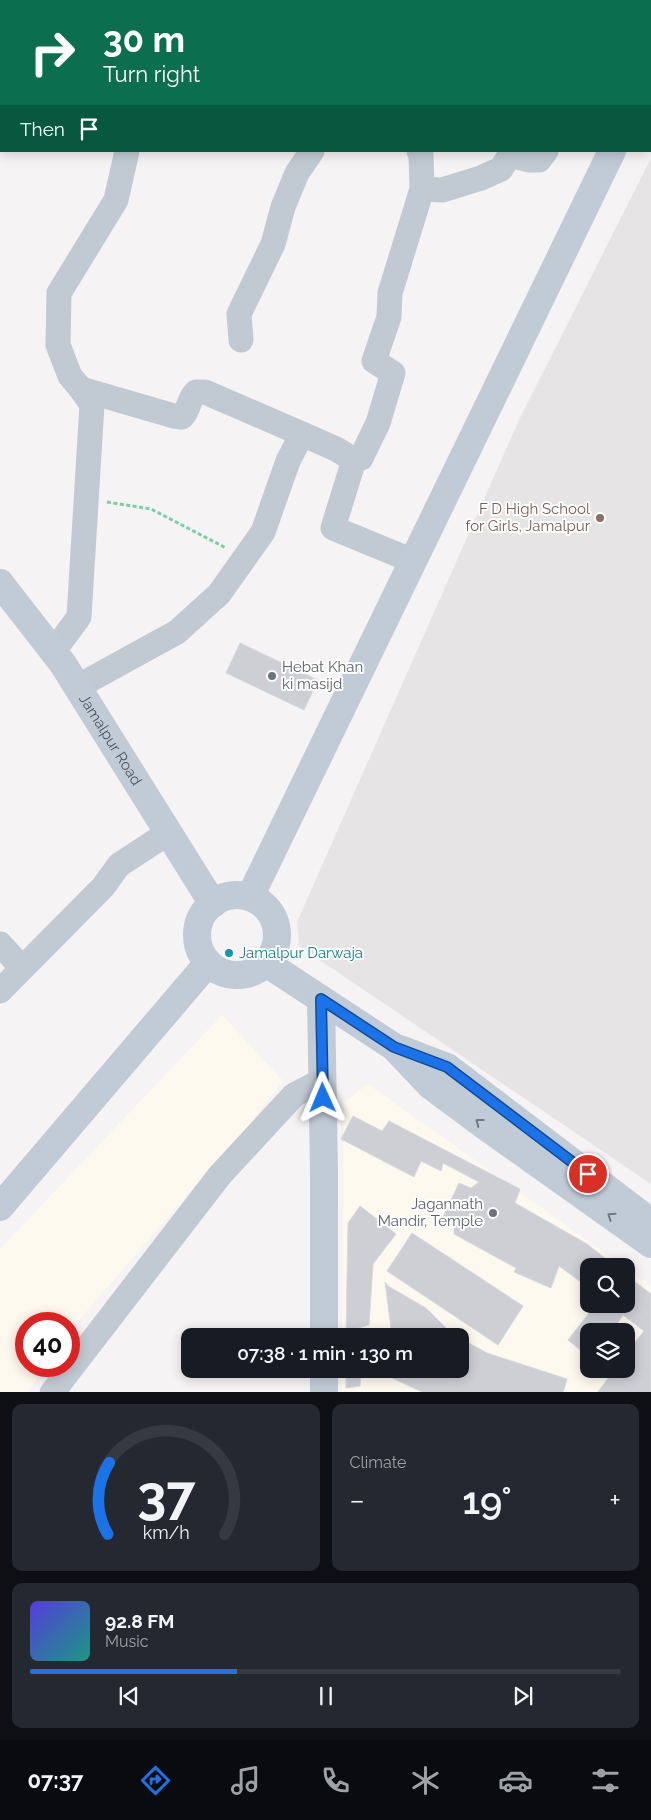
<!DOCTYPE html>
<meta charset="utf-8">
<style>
body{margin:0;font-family:Raleway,sans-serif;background:#242831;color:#f1f3f6;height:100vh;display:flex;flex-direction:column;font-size:19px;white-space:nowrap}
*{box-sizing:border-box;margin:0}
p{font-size:16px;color:#9ea1a6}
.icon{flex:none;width:28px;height:28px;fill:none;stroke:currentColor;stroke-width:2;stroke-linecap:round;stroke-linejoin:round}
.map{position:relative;height:1392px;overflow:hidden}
.details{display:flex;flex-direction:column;gap:12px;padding:12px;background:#0d0f14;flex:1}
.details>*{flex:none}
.guide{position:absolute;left:0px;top:0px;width:651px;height:152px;box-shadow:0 2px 12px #0003;background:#0b6e4f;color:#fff;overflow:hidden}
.controls{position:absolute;left:580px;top:1258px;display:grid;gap:10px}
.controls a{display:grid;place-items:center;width:55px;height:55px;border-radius:10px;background:#171b24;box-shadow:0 2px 12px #0003;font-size:25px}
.speed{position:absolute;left:15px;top:1312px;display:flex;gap:10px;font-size:25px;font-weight:700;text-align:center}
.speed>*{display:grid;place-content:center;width:65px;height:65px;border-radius:50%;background:#171b24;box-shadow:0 2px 12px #0003;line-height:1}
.speed .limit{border:8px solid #d22;background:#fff;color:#111}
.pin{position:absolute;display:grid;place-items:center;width:42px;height:42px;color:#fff;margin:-21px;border:2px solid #fff;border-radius:50%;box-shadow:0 1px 5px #0007}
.me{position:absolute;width:55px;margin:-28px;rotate:359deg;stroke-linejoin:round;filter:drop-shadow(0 0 4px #0008)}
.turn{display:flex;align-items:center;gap:18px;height:105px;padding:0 20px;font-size:22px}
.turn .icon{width:65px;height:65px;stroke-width:2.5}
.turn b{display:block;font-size:35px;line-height:42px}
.then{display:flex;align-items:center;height:48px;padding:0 20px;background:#0003;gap:10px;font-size:19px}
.big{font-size:38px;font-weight:600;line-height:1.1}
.details .tile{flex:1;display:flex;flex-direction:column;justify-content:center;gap:8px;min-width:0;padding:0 18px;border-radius:10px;background:#242831}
.details .dial{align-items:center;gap:0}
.dial svg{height:130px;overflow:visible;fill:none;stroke:#363941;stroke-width:7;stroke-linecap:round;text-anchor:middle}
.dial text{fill:#f1f3f6;stroke:none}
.song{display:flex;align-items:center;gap:15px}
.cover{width:60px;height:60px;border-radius:8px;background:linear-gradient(135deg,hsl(250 70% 55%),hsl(170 70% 35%))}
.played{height:5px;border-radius:2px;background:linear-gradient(90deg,#1a73e8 35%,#363941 35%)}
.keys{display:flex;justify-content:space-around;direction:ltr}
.heat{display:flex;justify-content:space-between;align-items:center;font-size:28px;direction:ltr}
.details .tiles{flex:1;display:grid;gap:12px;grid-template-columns:1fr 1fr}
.tile:last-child{grid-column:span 2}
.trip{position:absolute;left:181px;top:1328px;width:288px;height:50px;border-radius:10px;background:#171b24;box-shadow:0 2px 12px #0003;font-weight:600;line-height:50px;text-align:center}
.tab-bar{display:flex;height:80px;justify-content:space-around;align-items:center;background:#090b0e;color:#9ea1a6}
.tab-bar .icon{width:35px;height:35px}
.tab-bar .on{color:#1a73e8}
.tab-bar b{font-size:22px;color:#f1f3f6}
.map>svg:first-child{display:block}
.commercial{fill:#fdf9ef;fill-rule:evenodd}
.education{fill:#e6e4e5}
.building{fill:#cdcfd5;stroke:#d7d9de}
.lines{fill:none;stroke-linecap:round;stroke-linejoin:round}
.path{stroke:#7ad0a6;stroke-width:3;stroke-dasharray:4 2.5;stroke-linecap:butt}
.street{stroke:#c1cad2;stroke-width:25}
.secondary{stroke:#c1cbd6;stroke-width:28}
.oneway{stroke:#6e7984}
.route-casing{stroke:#114b97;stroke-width:12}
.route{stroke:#1a73e8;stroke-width:9}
.education-dot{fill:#8d6e63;stroke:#fff;stroke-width:2}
.worship-dot{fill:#6b7280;stroke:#fff;stroke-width:2}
.culture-dot{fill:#0f9aa8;stroke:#fff;stroke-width:2}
.labels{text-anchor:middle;stroke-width:4;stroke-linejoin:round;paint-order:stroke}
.education-label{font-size:15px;fill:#785e54;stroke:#fff;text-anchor:end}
.worship-label{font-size:15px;fill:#5b616d;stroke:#fff;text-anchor:start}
.street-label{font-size:15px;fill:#4a5661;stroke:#fff}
.culture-label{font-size:15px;fill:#0d838f;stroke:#fff;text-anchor:start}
</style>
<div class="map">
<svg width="651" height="1393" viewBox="0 0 651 1393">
<rect width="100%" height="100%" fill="#f5f3f3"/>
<g class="commercial">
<path d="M 222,1015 L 283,1081 L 251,1122 L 79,1320 L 69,1334 L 69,1324 L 26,1324 L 26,1366 L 46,1366 L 28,1392 L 0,1392 L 0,1249 Z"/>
<path d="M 368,1084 L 623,1266 L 589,1266 L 589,1304 L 626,1304 L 626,1269 L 651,1286 L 651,1392 L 341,1393 L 341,1369 L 460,1369 L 460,1336 L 342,1336 L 344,1102 ZM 589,1331 L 626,1331 L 626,1369 L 589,1369 Z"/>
</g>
<path class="education" d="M 651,158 L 651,1184 L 299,946 L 297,922 L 519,420 Z"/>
<g class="building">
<path d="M 240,643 L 318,680 L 304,710 L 226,673 Z"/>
<path d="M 353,1116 L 382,1131 L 389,1121 L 520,1189 L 515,1203 L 587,1244 L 615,1266 L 589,1266 L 589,1288 L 559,1266 L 551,1288 L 514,1272 L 516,1268 L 454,1234 L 454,1225 L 442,1219 L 459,1183 L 471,1188 L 479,1182 L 443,1163 L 441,1171 L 421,1161 L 414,1177 L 341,1139 Z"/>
<path d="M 360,1206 L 396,1234 L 373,1264 L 369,1325 L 355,1329 L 371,1336 L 346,1336 L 348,1223 Z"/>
<path d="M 412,1233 L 523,1306 L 498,1345 L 387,1271 Z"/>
<path d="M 626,1275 L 651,1294 L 651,1393 L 597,1393 L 615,1369 L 626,1369 L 626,1354 L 644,1331 L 623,1315 L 612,1331 L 589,1331 L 589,1357 L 568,1340 L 596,1304 L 626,1304 Z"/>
<path d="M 385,1282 L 388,1286 L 426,1308 L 451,1333 L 457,1336 L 392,1336 Z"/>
<path d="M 460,1338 L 487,1353 L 567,1379 L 563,1393 L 424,1393 L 373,1369 L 460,1369 Z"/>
<path d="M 346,1369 L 361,1369 L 360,1386 L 346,1388 Z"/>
</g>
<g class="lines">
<path class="path" d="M 107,502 L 151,509 L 226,548"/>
<g class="street">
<path d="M 125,0 L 128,1"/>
<path d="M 345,0 L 345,1"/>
<path d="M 573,0 L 575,1"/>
<path d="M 56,1 L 57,0"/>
<path d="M 650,92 L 651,93"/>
<path d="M 0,135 L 1,132"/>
<path d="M 422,189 L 442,190 L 481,178 L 501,169 L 510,155 L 530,160 L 539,160 L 546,151"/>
<path d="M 241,340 L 239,314 L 273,244 L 283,207 L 297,173 L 312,151"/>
<path d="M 81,389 L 174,416 L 182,417 C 191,407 187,401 196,392 L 205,392 L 302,434"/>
<path d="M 354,460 L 361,458 L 378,423 L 393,373 L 374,361 L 389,317 L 390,293 L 422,189 L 421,154 L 419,151"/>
<path d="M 53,652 L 79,617 L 92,405 L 81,389 L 70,376 L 58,345 L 59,293 L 116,200 L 127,151"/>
<path d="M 77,687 L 177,632 L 219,594 L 263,532 L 288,461 L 302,434 L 336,449 L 354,460 L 333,528 L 413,561"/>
<path d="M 0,944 L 22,968"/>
<path d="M 0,991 L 103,887 L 119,865 L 168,833"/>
<path d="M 52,1393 L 220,1175 L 294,1095 L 323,1080"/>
</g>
<g class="secondary">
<path d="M 650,76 L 651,75"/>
<path id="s1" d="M 0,583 L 63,664 L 213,904"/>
<circle cx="237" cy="935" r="40"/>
<path d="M 250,897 L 612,151"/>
<path d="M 266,963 L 394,1047 L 431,1086 L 485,1126 L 651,1244"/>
<path d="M 321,999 L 324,1172 L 324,1336"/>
<path d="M 400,1049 L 447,1067 L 651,1222"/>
<path d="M 0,1207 L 208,963"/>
<path d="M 324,1393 L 324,1369"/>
</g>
</g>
<defs><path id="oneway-chevron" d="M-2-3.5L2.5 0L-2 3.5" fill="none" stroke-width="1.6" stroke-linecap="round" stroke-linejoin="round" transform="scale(1.25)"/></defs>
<g class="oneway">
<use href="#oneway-chevron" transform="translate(479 1122) rotate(-143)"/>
<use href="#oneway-chevron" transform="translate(611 1216) rotate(-145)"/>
</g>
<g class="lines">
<defs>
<path id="route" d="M 323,1098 L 321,999 L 394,1047 L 447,1067 L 588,1174"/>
</defs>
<use href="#route" class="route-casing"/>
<use href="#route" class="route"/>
</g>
<circle class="education-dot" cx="600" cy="518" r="5"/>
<g class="worship-dot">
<circle cx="272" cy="676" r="5"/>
<circle cx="493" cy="1213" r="5"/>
</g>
<circle class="culture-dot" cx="229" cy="953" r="5"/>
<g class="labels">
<g class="education-label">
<text x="590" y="514">F D High School<tspan x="590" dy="17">for Girls, Jamalpur</tspan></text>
</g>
<g class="worship-label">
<text x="282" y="672">Hebat Khan<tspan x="282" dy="17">ki masijd</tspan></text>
<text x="483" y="1209" text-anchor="end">Jagannath<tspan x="483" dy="17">Mandir, Temple</tspan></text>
</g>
<g class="street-label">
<text dy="5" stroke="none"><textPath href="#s1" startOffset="192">Jamalpur Road</textPath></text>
</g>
<g class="culture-label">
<text x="239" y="958">Jamalpur Darwaja</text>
</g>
</g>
</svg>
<div class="controls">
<a><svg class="icon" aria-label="search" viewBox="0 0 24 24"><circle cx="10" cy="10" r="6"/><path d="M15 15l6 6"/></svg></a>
<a><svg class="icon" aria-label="layers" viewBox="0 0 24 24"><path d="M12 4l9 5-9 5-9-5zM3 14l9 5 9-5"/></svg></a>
</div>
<div class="speed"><div class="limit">40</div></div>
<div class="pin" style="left:588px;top:1174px;background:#d93025"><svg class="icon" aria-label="arrive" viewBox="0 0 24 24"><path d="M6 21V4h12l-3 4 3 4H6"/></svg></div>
<svg class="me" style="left:323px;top:1098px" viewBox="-20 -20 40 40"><path d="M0-17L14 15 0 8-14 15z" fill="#1a73e8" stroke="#fff" stroke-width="4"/></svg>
<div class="trip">07:38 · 1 min · 130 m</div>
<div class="guide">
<div class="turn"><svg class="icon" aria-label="right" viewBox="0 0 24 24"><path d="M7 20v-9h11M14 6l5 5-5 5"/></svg><div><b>30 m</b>Turn right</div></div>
<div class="then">Then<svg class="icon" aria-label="arrive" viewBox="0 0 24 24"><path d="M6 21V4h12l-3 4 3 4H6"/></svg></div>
</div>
</div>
<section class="details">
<div class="tiles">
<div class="tile dial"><svg viewBox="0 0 100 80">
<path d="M14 69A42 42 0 1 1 86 69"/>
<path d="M14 69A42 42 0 0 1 15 25" stroke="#1a73e8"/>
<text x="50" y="56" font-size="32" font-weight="700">37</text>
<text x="50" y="72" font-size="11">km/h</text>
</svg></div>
<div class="tile"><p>Climate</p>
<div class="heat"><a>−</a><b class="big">19°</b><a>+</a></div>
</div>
<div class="tile">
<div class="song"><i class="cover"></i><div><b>92.8 FM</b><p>Music</p></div></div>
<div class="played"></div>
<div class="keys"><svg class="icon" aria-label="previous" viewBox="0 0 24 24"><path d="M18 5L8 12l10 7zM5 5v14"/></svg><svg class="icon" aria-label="pause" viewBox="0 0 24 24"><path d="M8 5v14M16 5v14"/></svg><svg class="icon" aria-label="next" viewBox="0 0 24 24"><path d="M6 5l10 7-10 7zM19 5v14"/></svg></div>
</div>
</div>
</section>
<nav class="tab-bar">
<b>07:37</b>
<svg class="icon on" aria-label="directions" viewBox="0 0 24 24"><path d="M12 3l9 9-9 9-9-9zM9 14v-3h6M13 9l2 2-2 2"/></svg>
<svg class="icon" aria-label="music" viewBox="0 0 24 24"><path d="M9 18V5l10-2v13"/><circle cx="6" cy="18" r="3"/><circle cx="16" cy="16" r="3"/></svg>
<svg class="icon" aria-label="phone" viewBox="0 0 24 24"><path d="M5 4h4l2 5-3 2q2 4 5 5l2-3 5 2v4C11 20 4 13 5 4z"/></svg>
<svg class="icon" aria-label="climate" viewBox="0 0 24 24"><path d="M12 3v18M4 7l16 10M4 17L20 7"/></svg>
<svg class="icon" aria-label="car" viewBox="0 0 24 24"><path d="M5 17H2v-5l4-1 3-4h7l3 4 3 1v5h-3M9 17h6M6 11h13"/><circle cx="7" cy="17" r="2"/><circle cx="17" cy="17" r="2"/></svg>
<svg class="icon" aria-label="filters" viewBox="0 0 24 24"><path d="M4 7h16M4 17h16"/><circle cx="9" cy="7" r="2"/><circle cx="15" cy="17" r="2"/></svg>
</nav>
